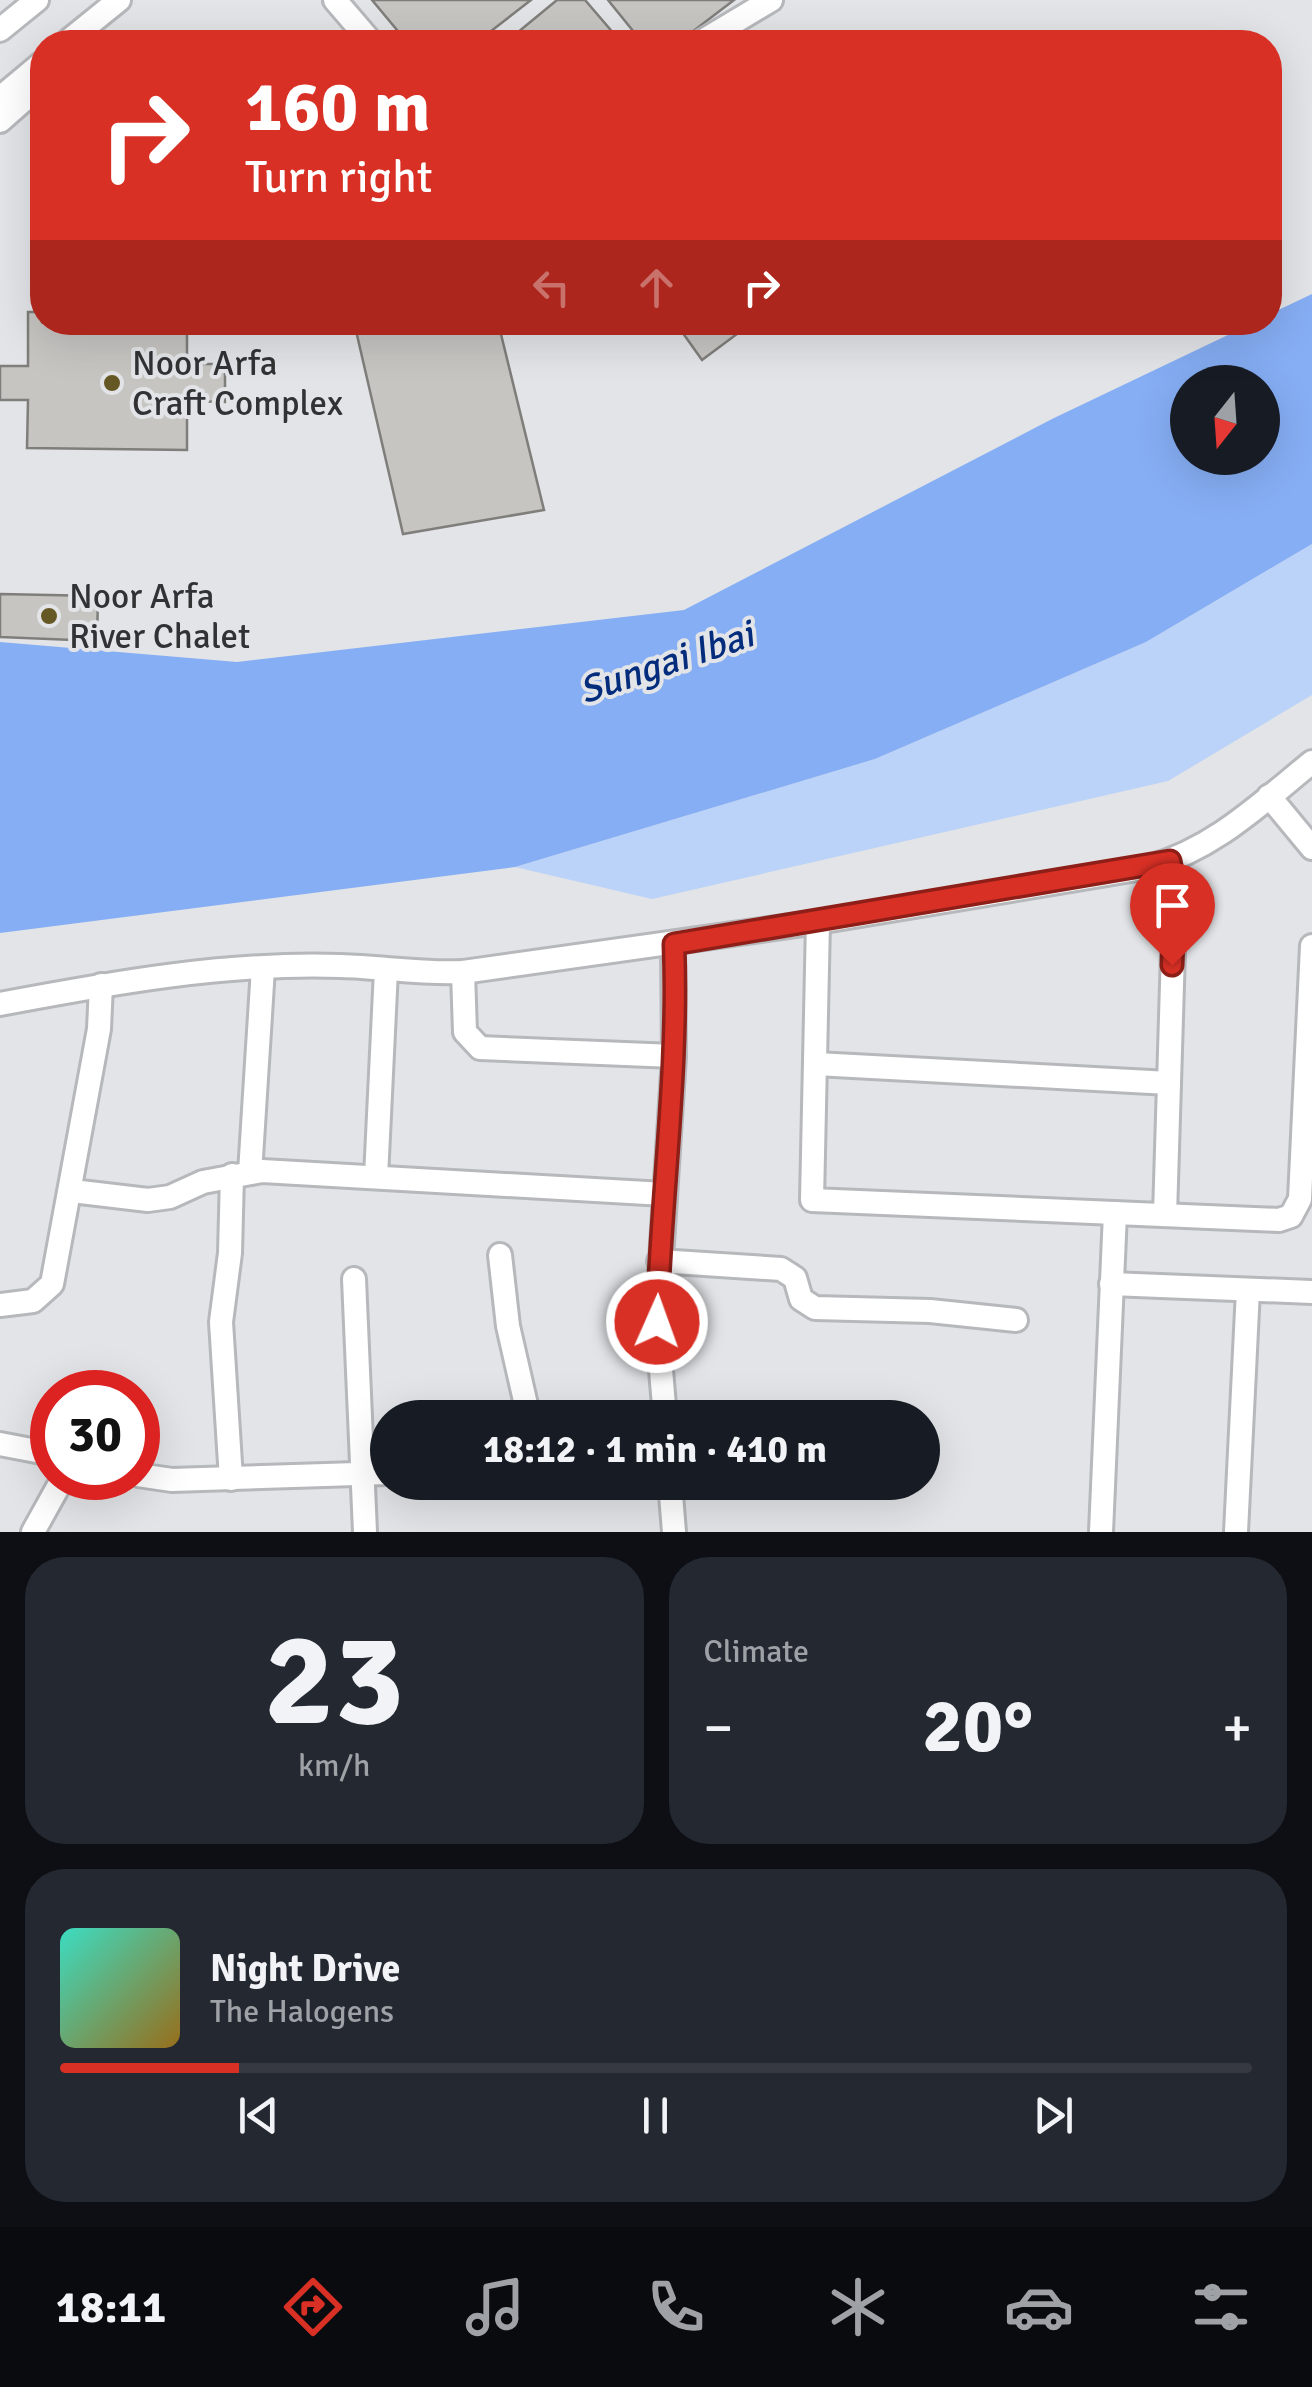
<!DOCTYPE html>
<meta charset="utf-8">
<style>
body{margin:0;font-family:Signika,sans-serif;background:#242831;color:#f1f3f6;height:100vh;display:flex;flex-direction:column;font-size:38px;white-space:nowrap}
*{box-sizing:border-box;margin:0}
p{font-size:32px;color:#9ea1a6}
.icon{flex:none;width:55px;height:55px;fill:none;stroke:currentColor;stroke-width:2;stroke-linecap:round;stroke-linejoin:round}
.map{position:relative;height:1532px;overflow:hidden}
.details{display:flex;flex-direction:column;gap:25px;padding:25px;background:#0d0f14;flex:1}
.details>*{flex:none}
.banner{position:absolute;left:30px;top:30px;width:1252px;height:305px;border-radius:40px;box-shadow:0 10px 40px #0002;background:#d93025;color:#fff;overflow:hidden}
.needle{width:65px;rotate:197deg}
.controls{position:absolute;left:1170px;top:365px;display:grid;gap:20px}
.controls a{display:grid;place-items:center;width:110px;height:110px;border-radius:50%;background:#171b24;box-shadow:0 10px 40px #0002;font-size:50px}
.speed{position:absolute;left:30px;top:1370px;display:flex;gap:20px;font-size:50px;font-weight:700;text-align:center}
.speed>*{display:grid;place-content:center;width:130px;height:130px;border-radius:50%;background:#171b24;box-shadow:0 10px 40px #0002;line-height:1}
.speed .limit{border:15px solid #d22;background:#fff;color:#111}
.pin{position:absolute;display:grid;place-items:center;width:85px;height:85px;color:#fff;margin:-102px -42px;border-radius:50% 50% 50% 0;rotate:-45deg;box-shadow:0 0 10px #0007}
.pin .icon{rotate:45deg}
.me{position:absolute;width:110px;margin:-55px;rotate:2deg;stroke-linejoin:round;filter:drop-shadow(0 0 8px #0008)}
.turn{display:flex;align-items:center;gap:35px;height:210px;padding:0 50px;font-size:45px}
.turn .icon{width:130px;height:130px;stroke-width:2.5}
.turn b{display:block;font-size:70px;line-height:85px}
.lanes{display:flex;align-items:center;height:95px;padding:0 50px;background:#0003;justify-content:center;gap:50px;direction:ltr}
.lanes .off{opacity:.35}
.big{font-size:75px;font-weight:700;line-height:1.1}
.details .tile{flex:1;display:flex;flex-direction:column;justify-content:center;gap:15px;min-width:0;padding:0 35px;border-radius:40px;background:#242831}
.details .dial{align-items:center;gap:0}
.dial b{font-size:130px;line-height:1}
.song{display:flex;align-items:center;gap:30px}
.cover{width:120px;height:120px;border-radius:15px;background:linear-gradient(135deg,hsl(170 70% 55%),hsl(40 70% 35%))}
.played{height:10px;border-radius:5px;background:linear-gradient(90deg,#d93025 15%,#363941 15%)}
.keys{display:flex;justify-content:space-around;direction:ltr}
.heat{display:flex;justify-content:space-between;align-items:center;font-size:55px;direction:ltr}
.details .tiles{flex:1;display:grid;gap:25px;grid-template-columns:1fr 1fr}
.tile:last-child{grid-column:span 2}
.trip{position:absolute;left:370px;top:1400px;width:570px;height:100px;border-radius:50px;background:#171b24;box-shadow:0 10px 40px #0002;font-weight:700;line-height:100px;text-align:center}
.menu{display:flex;height:160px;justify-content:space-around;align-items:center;background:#090b0e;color:#9ea1a6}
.menu .icon{width:70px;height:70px}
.menu .current{color:#d93025}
.menu b{font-size:45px;color:#f1f3f6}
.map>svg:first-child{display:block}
.green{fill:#bbd2f9}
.water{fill:#86aef4;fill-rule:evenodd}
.building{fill:#c6c5c2;stroke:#7f7e7b;stroke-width:2.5}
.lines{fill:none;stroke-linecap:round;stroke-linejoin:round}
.minor-casing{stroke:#b6b8bb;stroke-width:28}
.minor{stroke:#fff;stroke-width:22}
.route-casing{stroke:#8d1f18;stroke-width:25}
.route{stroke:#d93025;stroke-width:18}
.poi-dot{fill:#655825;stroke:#e2e4e7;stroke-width:4}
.labels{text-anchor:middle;stroke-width:8;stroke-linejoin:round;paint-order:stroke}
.poi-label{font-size:35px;fill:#323234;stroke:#e2e4e7;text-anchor:start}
.water-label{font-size:38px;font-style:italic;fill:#032d7c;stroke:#e2e4e7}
</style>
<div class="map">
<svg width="1312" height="1532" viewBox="0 0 1312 1532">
<rect width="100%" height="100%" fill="#e2e4e7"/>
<path class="green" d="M 1312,544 L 1312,695 L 1168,781 L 652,899 L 515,867 L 875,759 L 1146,642 Z"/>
<path class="water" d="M 1312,294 L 1312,544 L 1146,642 L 875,759 L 515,867 L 0,933 L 0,642 L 237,662 L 684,610 L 1052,419 L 1253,323 L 1270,322 L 1270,314 ZM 1188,382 L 1262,382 L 1262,458 L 1188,458 Z"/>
<g class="building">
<path d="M 372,0 L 531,0 L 477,42 L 407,42 Z"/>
<path d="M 557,0 L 585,0 L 621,42 L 506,42 Z"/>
<path d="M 608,0 L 734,0 L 679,42 L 642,42 Z"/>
<path d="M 28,312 L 42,312 L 42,322 L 187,322 L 187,364 L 225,364 L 225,402 L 187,401 L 187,450 L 27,448 L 28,400 L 0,400 L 0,366 L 28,366 Z"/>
<path d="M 354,322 L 498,322 L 544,510 L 403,534 Z"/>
<path d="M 675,322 L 753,322 L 702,360 Z"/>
<path d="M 0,594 L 98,596 L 97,641 L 0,637 Z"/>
</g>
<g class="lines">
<defs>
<g id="minor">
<path d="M 335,0 L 371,42"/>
<path d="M 0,30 L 37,0"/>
<path d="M 67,42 L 119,0"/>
<path d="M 701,42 L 771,0"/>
<path d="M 0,98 L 42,63"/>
<path d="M 0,121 L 42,84"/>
<path d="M 1269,796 L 1312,848"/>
<path d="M 818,922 L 812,1200 L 1279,1220 L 1291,1216 L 1300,1199 L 1312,946"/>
<path d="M 463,972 L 465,1032 L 480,1048 L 674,1056"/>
<path d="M 0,1004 C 111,983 228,962 341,966 C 382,967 421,974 463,972 L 818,922 L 1149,867 C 1214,849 1260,804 1312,762"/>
<path d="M 816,1064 L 1169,1083"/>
<path d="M 250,1173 L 263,968"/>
<path d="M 376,1177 L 386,970"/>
<path d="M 72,1191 L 148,1200 L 170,1197 L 203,1182 L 262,1171 L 664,1194"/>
<path d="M 1165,1215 L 1175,886 L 1170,861"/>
<path d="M 500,1255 L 508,1326 L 529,1418"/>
<path d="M 659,1261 L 781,1269 L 795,1278 L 801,1299 L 815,1308 L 930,1311 L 1016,1320"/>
<path d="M 354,1279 L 365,1532"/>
<path d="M 1111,1284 L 1312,1292"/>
<path d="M 0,1305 L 33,1301 L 52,1284 L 99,1029 L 101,985"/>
<path d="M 665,1418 L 657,1322 L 674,1056 L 673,943"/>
<path d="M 0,1444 L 52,1454"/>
<path d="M 138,1475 L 172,1480 L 388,1473"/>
<path d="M 231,1479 L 221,1322 L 230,1253 L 232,1175"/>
<path d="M 670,1482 L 674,1532"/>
<path d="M 33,1532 L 63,1478"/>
<path d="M 1101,1532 L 1115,1213"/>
<path d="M 1236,1532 L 1248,1290"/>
</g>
</defs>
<use href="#minor" class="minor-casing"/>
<use href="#minor" class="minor"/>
</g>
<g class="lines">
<defs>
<path id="route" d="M 657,1322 C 661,1196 679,1070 674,944 L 1170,861 L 1175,886 L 1172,965"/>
</defs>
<use href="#route" class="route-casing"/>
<use href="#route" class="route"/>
</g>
<g class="poi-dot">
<circle cx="112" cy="383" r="10"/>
<circle cx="49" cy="616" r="10"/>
</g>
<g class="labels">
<g class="poi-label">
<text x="132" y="375">Noor Arfa<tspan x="132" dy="40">Craft Complex</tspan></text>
<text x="69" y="608">Noor Arfa<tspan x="69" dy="40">River Chalet</tspan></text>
</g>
<g class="water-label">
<text transform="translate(666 662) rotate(-19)" y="13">Sungai Ibai</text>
</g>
</g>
</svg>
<div class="controls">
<a><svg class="needle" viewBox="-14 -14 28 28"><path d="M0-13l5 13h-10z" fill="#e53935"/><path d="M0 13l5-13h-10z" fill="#9ea1a6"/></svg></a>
</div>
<div class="speed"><div class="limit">30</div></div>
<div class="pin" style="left:1172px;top:965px;background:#d93025"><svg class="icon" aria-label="arrive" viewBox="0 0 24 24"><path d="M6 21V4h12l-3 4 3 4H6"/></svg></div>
<svg class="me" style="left:657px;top:1322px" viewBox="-20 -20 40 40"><circle r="17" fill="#d93025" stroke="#fff" stroke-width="3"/><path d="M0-11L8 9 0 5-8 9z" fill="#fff"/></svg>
<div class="trip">18:12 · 1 min · 410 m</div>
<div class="banner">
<div class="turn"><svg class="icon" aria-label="right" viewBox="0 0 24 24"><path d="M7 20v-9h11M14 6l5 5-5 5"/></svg><div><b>160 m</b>Turn right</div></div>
<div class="lanes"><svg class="icon off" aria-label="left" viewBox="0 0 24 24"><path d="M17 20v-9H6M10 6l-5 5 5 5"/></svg><svg class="icon off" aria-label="ahead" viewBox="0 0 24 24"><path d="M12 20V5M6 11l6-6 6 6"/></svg><svg class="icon" aria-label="right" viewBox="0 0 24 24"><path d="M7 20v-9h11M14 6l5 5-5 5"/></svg></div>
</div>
</div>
<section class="details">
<div class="tiles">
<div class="tile dial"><b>23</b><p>km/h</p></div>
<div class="tile"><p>Climate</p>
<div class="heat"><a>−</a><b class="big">20°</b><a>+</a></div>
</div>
<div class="tile">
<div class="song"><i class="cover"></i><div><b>Night Drive</b><p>The Halogens</p></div></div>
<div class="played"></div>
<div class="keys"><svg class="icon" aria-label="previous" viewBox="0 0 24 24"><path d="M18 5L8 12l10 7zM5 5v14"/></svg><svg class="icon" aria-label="pause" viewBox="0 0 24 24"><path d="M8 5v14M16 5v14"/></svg><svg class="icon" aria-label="next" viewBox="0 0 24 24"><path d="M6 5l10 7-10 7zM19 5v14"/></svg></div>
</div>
</div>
</section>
<nav class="menu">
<b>18:11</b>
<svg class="icon current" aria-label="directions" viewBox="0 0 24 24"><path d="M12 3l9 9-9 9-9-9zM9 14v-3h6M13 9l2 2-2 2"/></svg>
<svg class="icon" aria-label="music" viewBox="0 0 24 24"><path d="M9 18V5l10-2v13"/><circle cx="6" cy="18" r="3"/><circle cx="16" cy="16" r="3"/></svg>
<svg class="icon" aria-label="phone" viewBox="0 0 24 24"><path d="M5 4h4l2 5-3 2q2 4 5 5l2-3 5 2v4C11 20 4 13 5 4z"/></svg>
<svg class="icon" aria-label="climate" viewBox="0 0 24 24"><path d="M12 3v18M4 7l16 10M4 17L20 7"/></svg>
<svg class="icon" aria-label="car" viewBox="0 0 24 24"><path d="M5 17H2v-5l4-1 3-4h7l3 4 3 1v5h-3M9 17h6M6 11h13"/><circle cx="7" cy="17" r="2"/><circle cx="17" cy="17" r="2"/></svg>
<svg class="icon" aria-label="filters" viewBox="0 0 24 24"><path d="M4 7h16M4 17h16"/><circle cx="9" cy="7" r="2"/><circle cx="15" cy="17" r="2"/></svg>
</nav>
